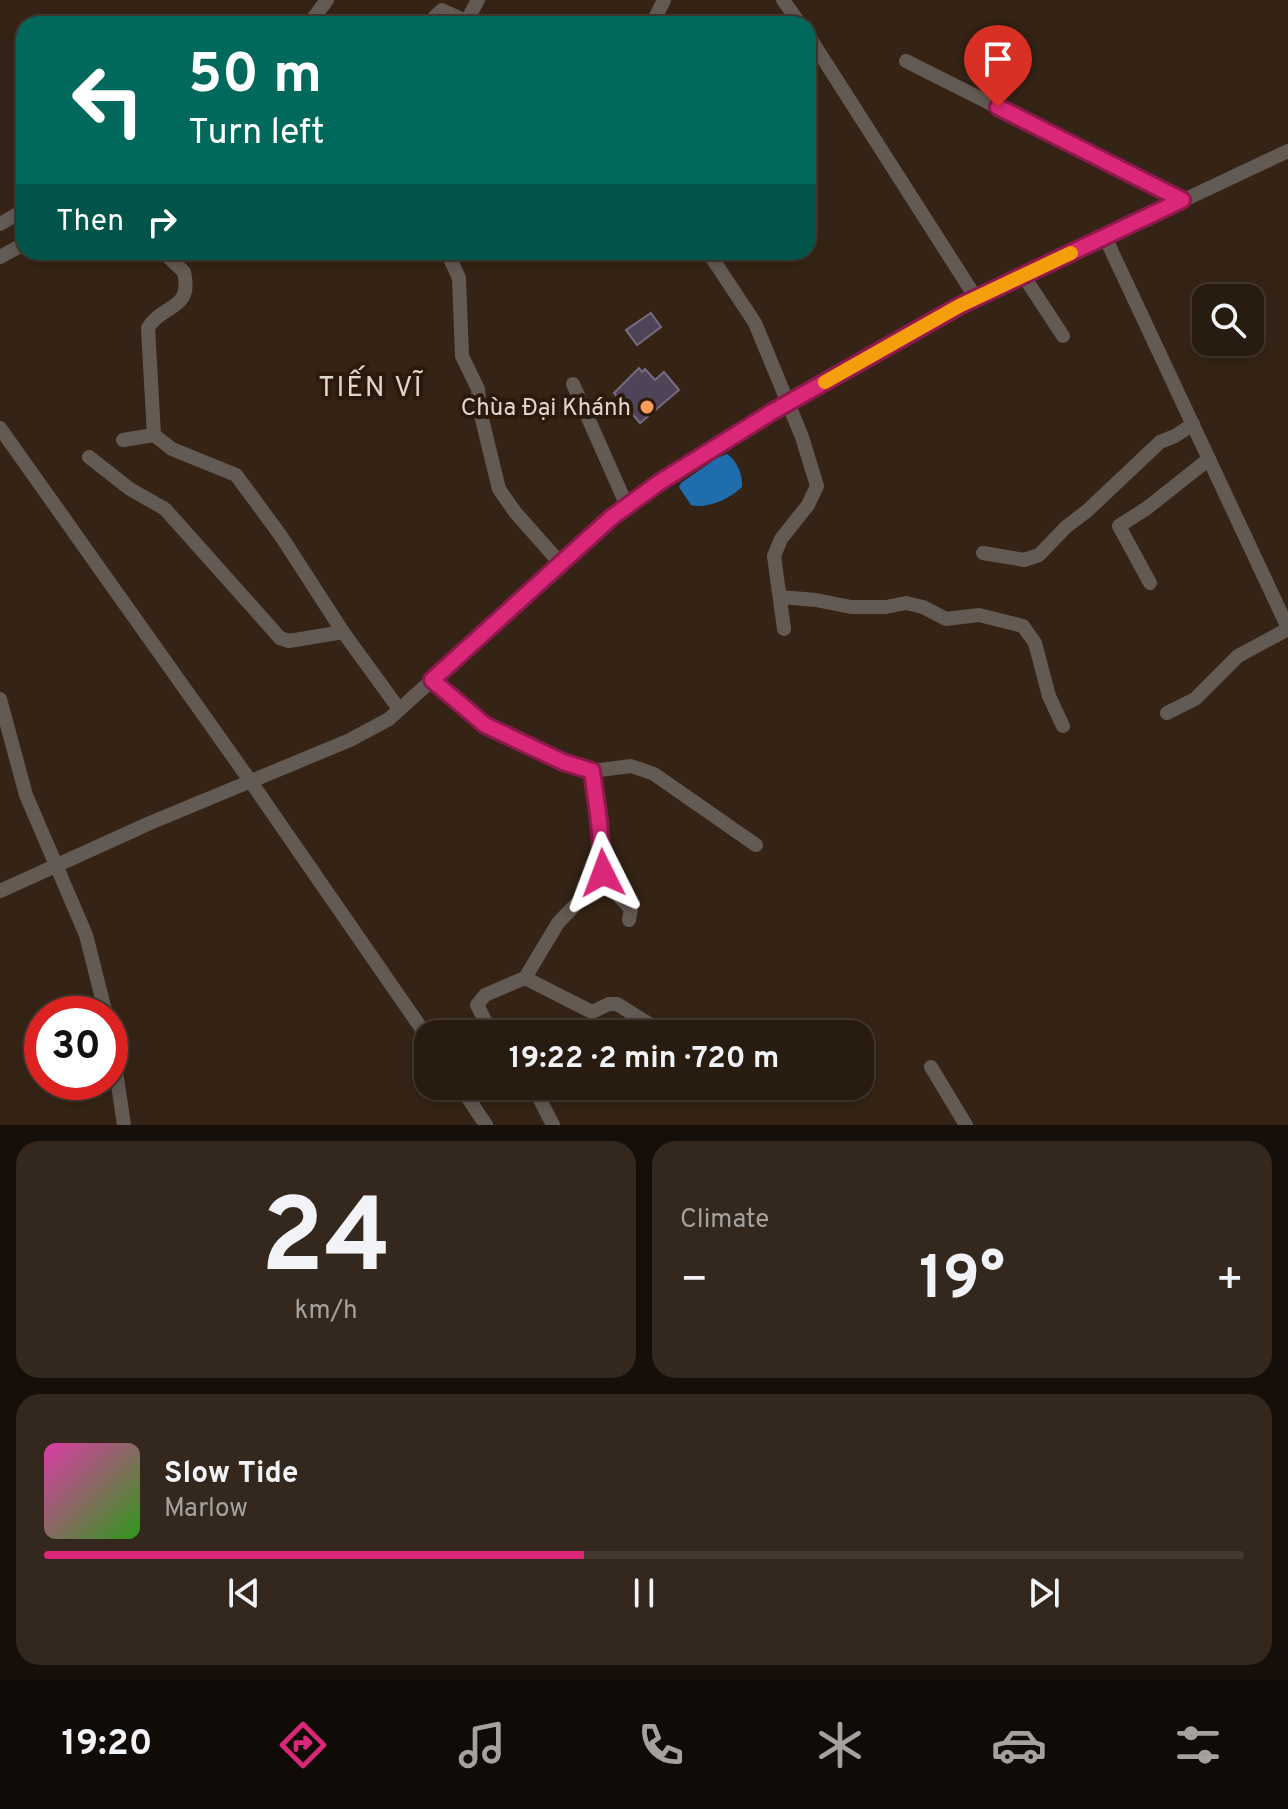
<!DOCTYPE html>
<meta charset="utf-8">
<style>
body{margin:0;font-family:Overpass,sans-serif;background:#34281e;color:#f1f3f6;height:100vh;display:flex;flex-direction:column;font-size:30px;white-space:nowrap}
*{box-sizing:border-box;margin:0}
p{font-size:26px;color:#a5a19f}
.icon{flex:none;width:44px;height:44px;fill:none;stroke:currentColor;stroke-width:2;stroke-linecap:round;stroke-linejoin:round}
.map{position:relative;height:1125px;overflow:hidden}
.side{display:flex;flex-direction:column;gap:16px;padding:16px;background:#160f09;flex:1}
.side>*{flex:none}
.hud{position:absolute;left:16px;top:16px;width:800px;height:244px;border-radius:24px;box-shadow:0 4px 12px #0003,0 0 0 2px #443930;background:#00695c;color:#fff;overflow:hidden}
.fabs{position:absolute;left:1192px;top:284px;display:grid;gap:16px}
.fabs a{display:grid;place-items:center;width:72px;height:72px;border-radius:16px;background:#281b10;box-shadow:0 4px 12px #0003,0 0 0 2px #443930;font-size:40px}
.speed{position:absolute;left:24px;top:996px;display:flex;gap:16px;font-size:40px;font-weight:700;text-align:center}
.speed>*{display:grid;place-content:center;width:104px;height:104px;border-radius:50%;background:#281b10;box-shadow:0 4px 12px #0003,0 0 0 2px #443930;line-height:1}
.speed .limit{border:12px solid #d22;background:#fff;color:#111}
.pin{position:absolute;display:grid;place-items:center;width:68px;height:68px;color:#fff;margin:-82px -34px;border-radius:50% 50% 50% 0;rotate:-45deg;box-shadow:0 0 8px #0007}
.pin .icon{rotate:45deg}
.me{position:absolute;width:88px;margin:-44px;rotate:357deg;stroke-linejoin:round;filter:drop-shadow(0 0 6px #0008)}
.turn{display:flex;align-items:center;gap:28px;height:168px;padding:0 40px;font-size:36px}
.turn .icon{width:104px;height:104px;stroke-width:2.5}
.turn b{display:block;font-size:56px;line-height:68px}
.then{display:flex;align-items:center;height:76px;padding:0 40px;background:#0003;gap:16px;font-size:30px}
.big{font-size:60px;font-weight:700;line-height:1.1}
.side .widget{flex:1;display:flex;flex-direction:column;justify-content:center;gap:12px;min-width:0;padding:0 28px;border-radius:24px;background:#34281e}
.side .dial{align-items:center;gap:0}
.dial b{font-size:104px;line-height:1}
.song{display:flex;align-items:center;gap:24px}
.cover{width:96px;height:96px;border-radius:12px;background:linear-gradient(135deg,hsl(320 70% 55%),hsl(110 70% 35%))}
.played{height:8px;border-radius:4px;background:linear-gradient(90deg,#db2777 45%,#443930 45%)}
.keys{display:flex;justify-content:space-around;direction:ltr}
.heat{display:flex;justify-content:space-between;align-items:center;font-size:44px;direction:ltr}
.side .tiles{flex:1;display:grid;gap:16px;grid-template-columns:1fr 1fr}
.widget:last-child{grid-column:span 2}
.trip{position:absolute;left:414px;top:1020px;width:460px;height:80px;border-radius:24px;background:#281b10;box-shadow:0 4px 12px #0003,0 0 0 2px #443930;font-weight:700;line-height:80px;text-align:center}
.menu{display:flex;height:128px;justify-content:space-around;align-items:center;background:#100b06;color:#a5a19f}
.menu .icon{width:56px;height:56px}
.menu .active{color:#db2777}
.menu b{font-size:36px;color:#f1f3f6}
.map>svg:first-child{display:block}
.water{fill:#1f6dad}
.building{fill:#4e4357;stroke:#776b81;stroke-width:2}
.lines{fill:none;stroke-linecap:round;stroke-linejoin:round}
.street{stroke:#645a54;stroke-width:14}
.route-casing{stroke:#8e194d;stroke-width:20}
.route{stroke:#db2777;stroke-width:14}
.slow{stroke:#f59e0b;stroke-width:14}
.poi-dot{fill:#fd9c56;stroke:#2b1a0c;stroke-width:3}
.labels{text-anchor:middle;stroke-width:8;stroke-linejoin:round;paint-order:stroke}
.poi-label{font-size:24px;fill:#e1d6cc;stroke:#2b1a0c;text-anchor:end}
.quarter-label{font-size:28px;letter-spacing:2px;fill:#e1d6cc;stroke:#2b1a0c}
</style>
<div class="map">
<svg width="1288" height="1125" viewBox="0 0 1288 1125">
<rect width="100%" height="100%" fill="#352415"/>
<path class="water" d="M 727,454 C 737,460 743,476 742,487 C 729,499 709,509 691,505 L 679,487 L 681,483 L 717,458 Z"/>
<g class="building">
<path d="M 651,313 L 661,327 L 637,345 L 626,330 Z"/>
<path d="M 639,368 L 642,372 L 645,369 L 655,380 L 664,372 L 679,390 L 640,423 L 614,393 Z"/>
</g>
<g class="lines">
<g class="street">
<path d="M 783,0 L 800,24"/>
<path d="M 309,24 L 327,0"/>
<path d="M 427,24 L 442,10 L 466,21"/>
<path d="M 465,24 L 478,0"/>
<path d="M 652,24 L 664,0"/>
<path d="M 808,35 L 976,298"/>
<path d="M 906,61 L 1182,200"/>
<path d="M 0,224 L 24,210"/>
<path d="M 1105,237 L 1288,628"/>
<path d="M 447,252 L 459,278 L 462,356 L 478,389 L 480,411 L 499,489 L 515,512 L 561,564"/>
<path d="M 708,252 L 755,323 L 802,437 L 817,486 L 808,505 L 781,539 L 774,556 L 784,629"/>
<path d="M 0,257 L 24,244"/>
<path d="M 1023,275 L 1063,336"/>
<path d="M 573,384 L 627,506"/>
<path d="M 0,428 L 251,782 L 428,1038"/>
<path d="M 154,435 L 148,328 C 163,303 193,311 184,272 L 163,252"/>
<path d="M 123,440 L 154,435 L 172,449 L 236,475 L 281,536 L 343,632 L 399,709"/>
<path d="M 89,457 L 130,489 L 165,509 L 280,638 L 289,641 L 343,632"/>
<path d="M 983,553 L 1024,560 L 1039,555 L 1066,527 L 1087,511 L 1160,442 L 1175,436 L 1193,424"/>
<path d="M 1150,583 L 1119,526 L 1147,508 L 1209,459"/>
<path d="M 780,597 L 816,600 L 851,607 L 886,607 L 906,603 L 923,607 L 946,619 L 979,615 L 1023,626 L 1035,643 L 1049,696 L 1063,726"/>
<path d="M 432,680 L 485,725 L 563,762 L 592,771 L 631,766 L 654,774 L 756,845"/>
<path d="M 0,699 L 26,795 L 86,935 L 106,1014"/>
<path d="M 1167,713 L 1195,699 L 1238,656 L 1288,629"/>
<path d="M 601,878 L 631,909 L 629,920"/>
<path d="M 0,891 L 150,823 L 350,740 L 389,719 L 612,517 L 660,482 L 772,412 L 959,306 L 1288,151"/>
<path d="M 525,978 L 592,1012 L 609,1004 L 617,1004 L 665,1034"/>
<path d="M 110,1031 L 124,1125"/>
<path d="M 492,1034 L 477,1005 L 485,995 L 525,978 L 558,923 L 601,878 L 603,873 L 599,821 L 592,771"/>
<path d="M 931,1067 L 966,1125"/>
<path d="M 460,1086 L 486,1125"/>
<path d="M 533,1086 L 553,1125"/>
</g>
</g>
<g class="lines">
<defs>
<path id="route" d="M 603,873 L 599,821 L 592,771 L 563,762 L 485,725 L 432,680 L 612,517 L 660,482 L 772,412 L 959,306 L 1182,200 L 998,107"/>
</defs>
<use href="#route" class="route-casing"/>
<use href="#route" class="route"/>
<path class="slow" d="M 825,382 L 959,306 L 1071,253"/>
</g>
<circle class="poi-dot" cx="647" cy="407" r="8"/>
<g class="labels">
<g class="poi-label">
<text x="631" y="415">Chùa Đại Khánh</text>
</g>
<g class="quarter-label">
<text x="371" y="396">TIẾN VĨ</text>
</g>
</g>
</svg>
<div class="fabs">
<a><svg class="icon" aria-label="search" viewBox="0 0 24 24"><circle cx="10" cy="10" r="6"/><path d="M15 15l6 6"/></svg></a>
</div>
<div class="speed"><div class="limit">30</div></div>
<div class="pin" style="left:998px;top:107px;background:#d93025"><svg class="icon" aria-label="arrive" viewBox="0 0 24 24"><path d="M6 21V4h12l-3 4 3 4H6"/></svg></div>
<svg class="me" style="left:603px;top:873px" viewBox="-20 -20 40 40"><path d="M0-17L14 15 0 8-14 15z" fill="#db2777" stroke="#fff" stroke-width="4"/></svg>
<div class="trip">19:22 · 2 min · 720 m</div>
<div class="hud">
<div class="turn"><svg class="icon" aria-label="left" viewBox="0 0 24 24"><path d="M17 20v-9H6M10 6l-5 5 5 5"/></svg><div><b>50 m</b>Turn left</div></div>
<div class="then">Then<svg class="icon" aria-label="right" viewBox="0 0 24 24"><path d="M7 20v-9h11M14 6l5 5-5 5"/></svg></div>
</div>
</div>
<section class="side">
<div class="tiles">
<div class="widget dial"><b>24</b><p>km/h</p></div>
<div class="widget"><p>Climate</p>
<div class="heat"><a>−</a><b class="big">19°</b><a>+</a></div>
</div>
<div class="widget">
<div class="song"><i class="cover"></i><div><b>Slow Tide</b><p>Marlow</p></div></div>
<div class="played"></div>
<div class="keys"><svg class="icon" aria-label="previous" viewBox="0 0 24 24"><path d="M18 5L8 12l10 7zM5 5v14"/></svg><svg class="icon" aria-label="pause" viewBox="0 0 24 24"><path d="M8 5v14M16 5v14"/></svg><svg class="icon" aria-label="next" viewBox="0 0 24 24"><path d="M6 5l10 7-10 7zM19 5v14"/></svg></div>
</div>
</div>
</section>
<nav class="menu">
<b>19:20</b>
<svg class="icon active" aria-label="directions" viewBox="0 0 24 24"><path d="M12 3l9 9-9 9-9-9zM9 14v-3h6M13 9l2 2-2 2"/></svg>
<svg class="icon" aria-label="music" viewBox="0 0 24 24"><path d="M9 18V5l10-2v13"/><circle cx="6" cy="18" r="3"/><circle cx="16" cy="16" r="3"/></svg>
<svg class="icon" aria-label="phone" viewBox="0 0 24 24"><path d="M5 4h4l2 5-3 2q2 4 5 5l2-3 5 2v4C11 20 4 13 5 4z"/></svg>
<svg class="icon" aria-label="climate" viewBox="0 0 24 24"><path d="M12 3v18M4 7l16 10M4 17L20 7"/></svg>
<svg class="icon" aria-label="car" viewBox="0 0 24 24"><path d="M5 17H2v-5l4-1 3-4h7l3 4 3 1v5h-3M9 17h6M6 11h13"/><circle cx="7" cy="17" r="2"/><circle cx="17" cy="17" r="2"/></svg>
<svg class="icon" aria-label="filters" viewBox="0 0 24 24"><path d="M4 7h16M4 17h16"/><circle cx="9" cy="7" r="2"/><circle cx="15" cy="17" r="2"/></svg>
</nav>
